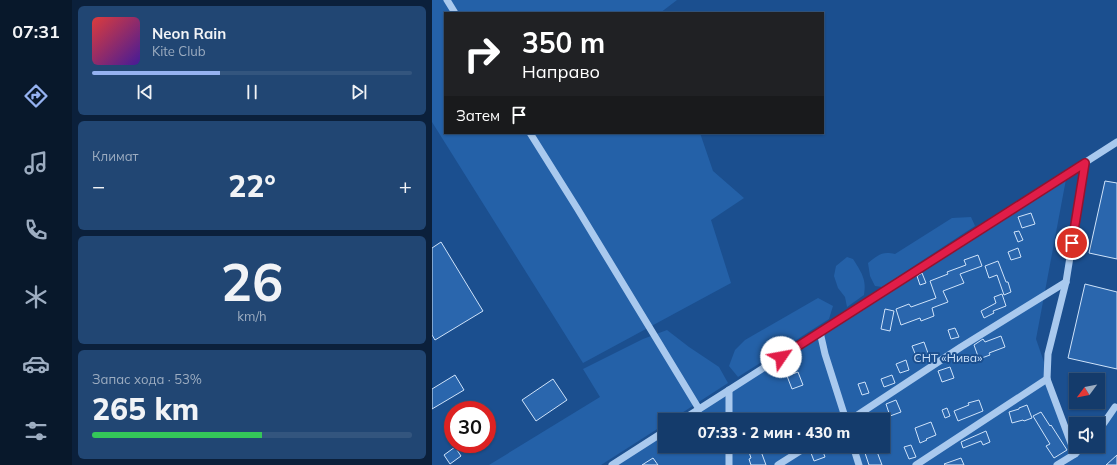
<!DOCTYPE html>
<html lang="ru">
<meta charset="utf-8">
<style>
body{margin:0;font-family:Mulish,sans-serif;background:#214673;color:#f1f3f6;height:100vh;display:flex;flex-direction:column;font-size:15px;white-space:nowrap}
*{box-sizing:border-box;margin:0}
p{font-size:13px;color:#9dadc1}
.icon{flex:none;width:22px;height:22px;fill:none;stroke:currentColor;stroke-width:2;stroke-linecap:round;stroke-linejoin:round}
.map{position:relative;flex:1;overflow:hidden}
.panel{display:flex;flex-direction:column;gap:6px;padding:6px;background:#0b203b;width:360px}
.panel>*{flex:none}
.top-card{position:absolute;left:12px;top:12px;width:380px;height:122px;border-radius:0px;box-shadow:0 1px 3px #0004,0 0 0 1px #33557e;background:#202124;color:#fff;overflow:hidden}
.needle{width:26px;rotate:238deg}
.buttons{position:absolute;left:637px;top:373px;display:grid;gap:8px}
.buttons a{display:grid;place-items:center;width:36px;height:36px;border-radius:0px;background:#143b6b;box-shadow:0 1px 3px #0004,0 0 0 1px #33557e;font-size:20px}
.speed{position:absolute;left:12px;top:401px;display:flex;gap:8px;font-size:20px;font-weight:700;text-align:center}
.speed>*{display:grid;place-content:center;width:52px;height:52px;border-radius:50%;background:#143b6b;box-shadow:0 1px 3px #0004,0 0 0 1px #33557e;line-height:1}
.speed .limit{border:6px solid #d22;background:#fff;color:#111}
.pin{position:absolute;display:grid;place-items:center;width:34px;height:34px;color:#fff;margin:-17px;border:2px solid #fff;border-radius:50%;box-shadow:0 1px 4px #0007}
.me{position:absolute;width:44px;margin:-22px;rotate:57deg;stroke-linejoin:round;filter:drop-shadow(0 0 3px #0008)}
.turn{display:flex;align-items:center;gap:14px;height:84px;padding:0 12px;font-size:18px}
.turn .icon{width:52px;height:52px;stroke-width:2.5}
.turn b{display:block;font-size:28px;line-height:34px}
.then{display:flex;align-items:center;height:38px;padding:0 12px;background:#0003;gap:8px;font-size:15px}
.big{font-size:30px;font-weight:800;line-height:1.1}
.panel .widget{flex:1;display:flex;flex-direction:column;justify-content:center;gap:6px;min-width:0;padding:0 14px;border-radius:6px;background:#214673}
.panel .dial{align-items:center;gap:0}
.dial b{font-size:52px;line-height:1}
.song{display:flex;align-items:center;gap:12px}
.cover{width:48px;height:48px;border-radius:6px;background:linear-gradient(135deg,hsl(0 70% 55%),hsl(260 70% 35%))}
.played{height:4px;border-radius:2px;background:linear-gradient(90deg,#95b2f1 40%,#33557e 40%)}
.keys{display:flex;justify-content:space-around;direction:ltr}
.heat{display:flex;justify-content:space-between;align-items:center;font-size:22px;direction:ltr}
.charge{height:6px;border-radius:3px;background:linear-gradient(90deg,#34c759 53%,#33557e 0)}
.trip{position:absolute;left:226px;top:413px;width:232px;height:40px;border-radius:0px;background:#143b6b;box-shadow:0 1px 3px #0004,0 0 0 1px #33557e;font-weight:800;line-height:40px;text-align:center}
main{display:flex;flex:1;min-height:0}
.menu{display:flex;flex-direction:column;width:72px;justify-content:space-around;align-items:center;background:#08182b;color:#9dadc1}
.menu .icon{width:28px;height:28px}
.menu .current{color:#95b2f1}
.menu b{font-size:18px;color:#f1f3f6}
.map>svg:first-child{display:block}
.green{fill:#2461a8}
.building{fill:#2a66ad;stroke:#cfe3fa}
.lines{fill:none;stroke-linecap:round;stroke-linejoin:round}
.minor{stroke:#a9c9ee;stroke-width:7}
.route-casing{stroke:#92132f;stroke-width:10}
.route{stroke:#e11d48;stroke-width:7}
.labels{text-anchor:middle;stroke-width:4;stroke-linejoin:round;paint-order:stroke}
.park-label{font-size:12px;fill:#cfe3fa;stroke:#1b4f8f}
</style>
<main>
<nav class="menu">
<b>07:31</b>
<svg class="icon current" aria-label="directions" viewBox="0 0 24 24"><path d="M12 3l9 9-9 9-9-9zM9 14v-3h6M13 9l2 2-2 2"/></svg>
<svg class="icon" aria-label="music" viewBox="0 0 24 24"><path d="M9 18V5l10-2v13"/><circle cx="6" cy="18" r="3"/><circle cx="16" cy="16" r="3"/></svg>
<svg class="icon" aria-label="phone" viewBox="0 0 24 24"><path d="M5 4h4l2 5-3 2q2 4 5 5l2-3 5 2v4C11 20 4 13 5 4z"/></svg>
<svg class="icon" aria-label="climate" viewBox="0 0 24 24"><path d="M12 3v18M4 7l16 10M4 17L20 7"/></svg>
<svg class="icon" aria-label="car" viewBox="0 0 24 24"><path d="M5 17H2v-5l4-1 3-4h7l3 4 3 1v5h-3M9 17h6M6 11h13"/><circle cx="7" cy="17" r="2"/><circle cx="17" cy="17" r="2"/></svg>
<svg class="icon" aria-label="filters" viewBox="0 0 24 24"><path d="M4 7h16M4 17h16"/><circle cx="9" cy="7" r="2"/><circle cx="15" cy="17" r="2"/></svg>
</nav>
<section class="panel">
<div class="widget">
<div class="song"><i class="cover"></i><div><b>Neon Rain</b><p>Kite Club</p></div></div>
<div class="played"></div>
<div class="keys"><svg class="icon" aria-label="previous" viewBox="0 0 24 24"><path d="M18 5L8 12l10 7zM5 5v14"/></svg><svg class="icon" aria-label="pause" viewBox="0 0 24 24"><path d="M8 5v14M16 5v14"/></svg><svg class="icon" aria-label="next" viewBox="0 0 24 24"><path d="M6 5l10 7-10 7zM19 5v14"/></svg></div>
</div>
<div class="widget"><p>Климат</p>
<div class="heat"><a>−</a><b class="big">22°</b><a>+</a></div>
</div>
<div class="widget dial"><b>26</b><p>km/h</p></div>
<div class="widget"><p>Запас хода · 53%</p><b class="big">265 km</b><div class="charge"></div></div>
</section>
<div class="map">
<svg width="685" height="465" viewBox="0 0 685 465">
<rect width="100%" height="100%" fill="#1b4f8f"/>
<g class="green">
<path d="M 0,0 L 245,0 L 228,13 L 13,13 L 13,133 L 268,133 L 281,171 L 312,198 L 279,220 L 299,283 L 151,363 L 0,122 Z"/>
<path d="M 635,174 L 604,339 L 645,457 L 653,446 L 666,446 L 666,430 L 685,405 L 685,465 L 181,465 L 233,432 L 233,446 L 451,446 L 451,420 L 251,420 Z"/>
<path d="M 539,217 L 543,226 L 450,287 L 443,286 L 438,276 L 436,263 C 446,255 450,251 463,254 L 520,218 Z"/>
<path d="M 415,257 L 421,259 C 429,272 435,279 432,295 L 415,307 L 413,297 L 406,288 L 402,276 L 404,266 Z"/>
<path d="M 386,298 L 401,306 L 397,319 L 306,377 L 297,366 L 303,350 L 313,340 Z"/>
<path d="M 235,330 L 257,347 L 287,367 L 296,383 L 239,420 L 233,420 L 233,424 L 169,465 L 57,465 L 168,397 L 151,369 L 211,339 Z"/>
</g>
<g class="building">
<path d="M 673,181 L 685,183 L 685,259 L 657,253 Z"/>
<path d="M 599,213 L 603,224 L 590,228 L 586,217 Z"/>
<path d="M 587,231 L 591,240 L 586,242 L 582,232 Z"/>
<path d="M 9,242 L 51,311 L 3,340 L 0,335 L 0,248 Z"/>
<path d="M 586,248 L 589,257 L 579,260 L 576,252 Z"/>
<path d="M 546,255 L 550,266 L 528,274 L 532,283 L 511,291 L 516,302 L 500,308 L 502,316 L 489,321 L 488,318 L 469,325 L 464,309 L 477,304 L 479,307 L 504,298 L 498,281 L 516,274 L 515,272 L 534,265 L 532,260 Z"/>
<path d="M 566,261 L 574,282 L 576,282 L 579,292 L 572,295 L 565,275 L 557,278 L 553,266 Z"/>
<path d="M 490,273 L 494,283 L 488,285 L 485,276 Z"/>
<path d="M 653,284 L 685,292 L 685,369 L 636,358 Z"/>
<path d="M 570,294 L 574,306 L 561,311 L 562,313 L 552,318 L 549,311 L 564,303 L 562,297 Z"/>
<path d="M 453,309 L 462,311 L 458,331 L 449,329 Z"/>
<path d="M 523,328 L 527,337 L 519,339 L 516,330 Z"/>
<path d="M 569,336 L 573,347 L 557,353 L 558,355 L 547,359 L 542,345 L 551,339 L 553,342 Z"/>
<path d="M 492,342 L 497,356 L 486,361 L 480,346 Z"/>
<path d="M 474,360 L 477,370 L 468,373 L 464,364 Z"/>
<path d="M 518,367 L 522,378 L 510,382 L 506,371 Z"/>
<path d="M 366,372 L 371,385 L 360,389 L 355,376 Z"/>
<path d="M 23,375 L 32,390 L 0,409 L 0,389 Z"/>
<path d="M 460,375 L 463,383 L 452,387 L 449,379 Z"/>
<path d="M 121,379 L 135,400 L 104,421 L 90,400 Z"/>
<path d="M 433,382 L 437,393 L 430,395 L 426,384 Z"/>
<path d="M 464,400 L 469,412 L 458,416 L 454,404 Z"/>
<path d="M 547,400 L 551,411 L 526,421 L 522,411 L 537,405 L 536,403 Z"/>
<path d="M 595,405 L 600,418 L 592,421 L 591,420 L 580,423 L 577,412 L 587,409 L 587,408 Z"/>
<path d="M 515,408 L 518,416 L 513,418 L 510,410 Z"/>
<path d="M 609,412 L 618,426 L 619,425 L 635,450 L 622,458 L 614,446 L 618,444 L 601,416 Z"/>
<path d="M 499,422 L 504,435 L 494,439 L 495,440 L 488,443 L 483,428 Z"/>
<path d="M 554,431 L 558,442 L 551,445 L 549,441 L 531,448 L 529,442 Z"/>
<path d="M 479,445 L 484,457 L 477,459 L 472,447 Z"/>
<path d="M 315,446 L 327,446 L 334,465 L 319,465 L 317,459 L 319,458 Z"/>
<path d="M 23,447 L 29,456 L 18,464 L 12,455 Z"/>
<path d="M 390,449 L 393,457 L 382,461 L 379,453 Z"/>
<path d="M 444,449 L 450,465 L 437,465 L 433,453 Z"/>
<path d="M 685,455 L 685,465 L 674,465 Z"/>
<path d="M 221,458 L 226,465 L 210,465 Z"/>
<path d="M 529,458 L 532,465 L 513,465 L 512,464 Z"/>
</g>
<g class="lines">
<g class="minor">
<path d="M 15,0 L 23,13"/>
<path d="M 98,133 L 145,208 L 267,409"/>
<path d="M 388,332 L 393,354 L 414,420"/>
<path d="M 250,420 L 685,142"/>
<path d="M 297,420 L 297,390"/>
<path d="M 418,420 L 529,347 L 634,282"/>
<path d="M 666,430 L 672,423 L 683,407"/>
<path d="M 421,446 L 427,465"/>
<path d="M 643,454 L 615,379 L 616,354 L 634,282 L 653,163"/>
<path d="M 180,465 L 233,431"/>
<path d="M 297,465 L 297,446"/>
<path d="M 346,465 L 376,446"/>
<path d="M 484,465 L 615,379"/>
<path d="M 625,465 L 643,454 L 651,446"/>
</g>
</g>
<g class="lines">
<defs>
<path id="route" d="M 349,357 L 653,163 L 640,243"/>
</defs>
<use href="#route" class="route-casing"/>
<use href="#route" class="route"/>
</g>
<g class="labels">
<g class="park-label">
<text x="516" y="362">СНТ «Нива»</text>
</g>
</g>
</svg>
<div class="buttons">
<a><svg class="needle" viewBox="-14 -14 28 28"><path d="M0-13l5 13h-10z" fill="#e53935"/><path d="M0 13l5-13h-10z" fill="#9dadc1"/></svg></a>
<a><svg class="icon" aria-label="sound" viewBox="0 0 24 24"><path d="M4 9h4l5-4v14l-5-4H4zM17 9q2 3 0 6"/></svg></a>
</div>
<div class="speed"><div class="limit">30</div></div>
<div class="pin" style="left:640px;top:243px;background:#d93025"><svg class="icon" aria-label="arrive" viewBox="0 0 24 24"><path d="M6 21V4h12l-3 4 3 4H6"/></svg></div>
<svg class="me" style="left:349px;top:357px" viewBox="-20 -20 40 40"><circle r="19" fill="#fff"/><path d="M0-13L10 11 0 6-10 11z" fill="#e11d48"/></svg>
<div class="trip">07:33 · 2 мин · 430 m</div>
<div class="top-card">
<div class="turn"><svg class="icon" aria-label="right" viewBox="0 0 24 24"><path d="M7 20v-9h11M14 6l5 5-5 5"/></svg><div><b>350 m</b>Направо</div></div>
<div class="then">Затем<svg class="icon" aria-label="arrive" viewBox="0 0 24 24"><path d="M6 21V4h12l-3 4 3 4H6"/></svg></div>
</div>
</div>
</main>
